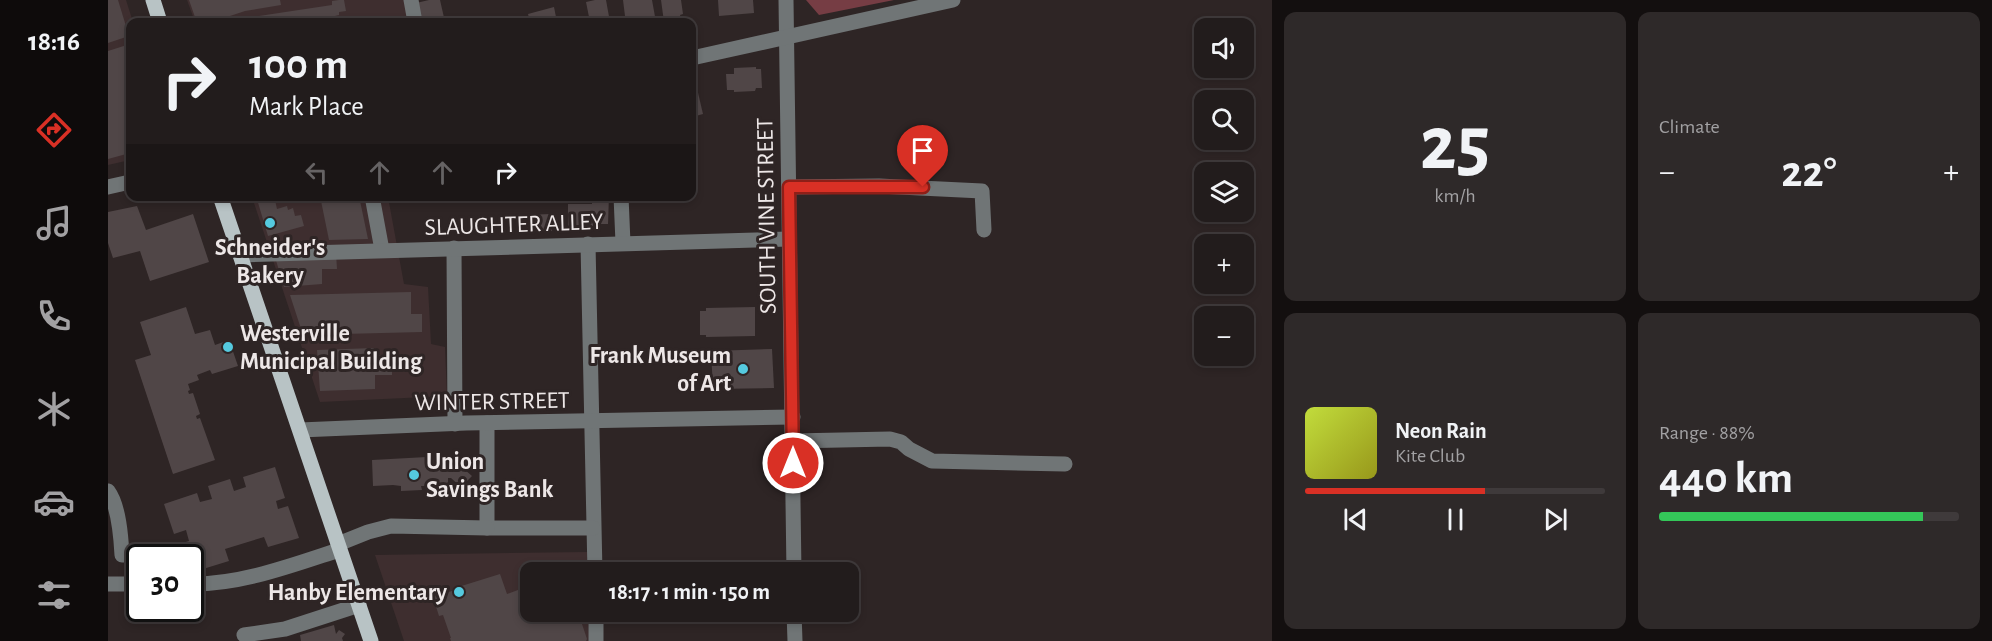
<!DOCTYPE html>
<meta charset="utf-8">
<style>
body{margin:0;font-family:"Alegreya Sans",sans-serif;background:#2e2929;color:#f1f3f6;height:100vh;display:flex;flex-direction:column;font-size:22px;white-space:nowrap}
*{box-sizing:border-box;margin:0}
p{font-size:20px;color:#a2a1a3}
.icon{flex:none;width:33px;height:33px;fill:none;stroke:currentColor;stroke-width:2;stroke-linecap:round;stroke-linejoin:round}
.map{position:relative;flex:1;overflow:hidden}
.drawer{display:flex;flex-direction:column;gap:12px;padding:12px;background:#130f0f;width:720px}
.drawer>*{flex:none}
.guide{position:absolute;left:18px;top:18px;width:570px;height:183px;border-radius:12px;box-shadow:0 3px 9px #0003,0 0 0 2px #3f3a3b;background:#221c1c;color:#f1f3f6;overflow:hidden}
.buttons{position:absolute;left:1086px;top:18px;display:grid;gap:12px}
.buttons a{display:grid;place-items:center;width:60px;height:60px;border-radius:12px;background:#221c1c;box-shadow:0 3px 9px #0003,0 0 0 2px #3f3a3b;font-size:30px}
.speed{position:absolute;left:18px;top:544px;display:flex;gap:12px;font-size:30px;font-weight:700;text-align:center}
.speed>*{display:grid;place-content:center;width:78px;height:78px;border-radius:50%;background:#221c1c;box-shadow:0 3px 9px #0003,0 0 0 2px #3f3a3b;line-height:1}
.speed .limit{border:3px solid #111;border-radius:9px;background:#fff;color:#111}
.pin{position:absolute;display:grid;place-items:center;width:51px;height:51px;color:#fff;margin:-62px -26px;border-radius:50% 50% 50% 0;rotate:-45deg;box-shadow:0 0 6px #0007}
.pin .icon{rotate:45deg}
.me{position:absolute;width:66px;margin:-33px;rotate:0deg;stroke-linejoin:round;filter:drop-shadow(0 0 4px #0008)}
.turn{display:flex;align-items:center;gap:21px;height:126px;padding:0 24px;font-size:27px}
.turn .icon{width:78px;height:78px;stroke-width:2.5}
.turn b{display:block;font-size:42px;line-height:51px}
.lanes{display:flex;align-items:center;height:57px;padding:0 24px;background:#0003;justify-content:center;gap:30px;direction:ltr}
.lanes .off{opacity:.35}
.big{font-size:45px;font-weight:600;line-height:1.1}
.drawer .widget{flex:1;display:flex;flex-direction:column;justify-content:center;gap:9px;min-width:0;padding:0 21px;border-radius:12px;background:#2e2929}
.drawer .dial{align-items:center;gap:0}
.dial b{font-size:78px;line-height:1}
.song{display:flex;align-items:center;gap:18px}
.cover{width:72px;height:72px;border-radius:9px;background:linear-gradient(135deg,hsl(70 70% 55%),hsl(60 70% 35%))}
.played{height:6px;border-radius:3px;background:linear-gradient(90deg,#d93025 60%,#3f3a3b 60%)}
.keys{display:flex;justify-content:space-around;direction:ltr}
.heat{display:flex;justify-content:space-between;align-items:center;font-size:33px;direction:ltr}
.charge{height:9px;border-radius:4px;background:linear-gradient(90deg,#34c759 88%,#3f3a3b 0)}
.drawer .tiles{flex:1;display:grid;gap:12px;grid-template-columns:repeat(2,1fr)}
.trip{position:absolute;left:412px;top:562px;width:339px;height:60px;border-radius:12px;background:#221c1c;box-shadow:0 3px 9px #0003,0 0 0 2px #3f3a3b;font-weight:600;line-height:60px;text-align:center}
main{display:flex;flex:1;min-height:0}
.tabs{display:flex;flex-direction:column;width:108px;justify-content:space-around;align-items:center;background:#0e0b0b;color:#a2a1a3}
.tabs .icon{width:42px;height:42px}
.tabs .selected{color:#d93025}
.tabs b{font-size:27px;color:#f1f3f6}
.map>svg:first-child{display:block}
.built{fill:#3e2e2f}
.green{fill:#763d44}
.building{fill:#504647}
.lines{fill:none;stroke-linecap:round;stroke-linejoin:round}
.minor{stroke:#707576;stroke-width:15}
.major{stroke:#b8c3c5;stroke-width:15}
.route-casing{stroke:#8d1f18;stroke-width:15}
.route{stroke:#d93025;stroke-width:10}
.poi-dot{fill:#55cadf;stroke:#2e2525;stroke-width:2}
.labels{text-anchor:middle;stroke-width:6;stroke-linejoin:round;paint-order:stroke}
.street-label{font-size:24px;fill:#ede7e7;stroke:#2e2525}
.poi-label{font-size:24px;font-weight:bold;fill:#ede7e7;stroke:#2e2525;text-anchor:start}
</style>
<main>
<nav class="tabs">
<b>18:16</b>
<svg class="icon selected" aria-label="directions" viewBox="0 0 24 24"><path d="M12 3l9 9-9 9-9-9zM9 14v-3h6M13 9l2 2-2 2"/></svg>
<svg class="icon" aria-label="music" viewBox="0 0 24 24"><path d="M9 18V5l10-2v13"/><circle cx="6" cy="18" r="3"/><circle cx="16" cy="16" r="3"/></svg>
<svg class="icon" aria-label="phone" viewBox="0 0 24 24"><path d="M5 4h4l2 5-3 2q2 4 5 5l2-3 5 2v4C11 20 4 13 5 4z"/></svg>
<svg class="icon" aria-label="climate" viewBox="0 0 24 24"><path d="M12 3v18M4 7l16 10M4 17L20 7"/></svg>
<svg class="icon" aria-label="car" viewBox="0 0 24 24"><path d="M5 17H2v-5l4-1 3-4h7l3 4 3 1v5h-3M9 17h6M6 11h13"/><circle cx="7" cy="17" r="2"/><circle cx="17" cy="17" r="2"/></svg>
<svg class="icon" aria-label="filters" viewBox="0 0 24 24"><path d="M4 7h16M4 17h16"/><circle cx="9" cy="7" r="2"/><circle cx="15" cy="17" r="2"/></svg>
</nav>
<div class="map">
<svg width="1164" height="641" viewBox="0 0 1164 641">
<rect width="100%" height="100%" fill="#2e2525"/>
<g class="built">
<path d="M 0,0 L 18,0 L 25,22 L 22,22 L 22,160 L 0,165 Z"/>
<path d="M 79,0 L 300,0 L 304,22 L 87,22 Z"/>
<path d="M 144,197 L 280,197 L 296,284 L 320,287 L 323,344 L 337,347 L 339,396 L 212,402 Z"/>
<path d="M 479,552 L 479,573 L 423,573 L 423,612 L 480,612 L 481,641 L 296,641 L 267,555 Z"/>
</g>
<path class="green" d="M 698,0 L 786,0 L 711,15 Z"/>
<g class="building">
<path d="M 0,0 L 10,0 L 21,36 L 0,43 Z"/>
<path d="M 81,0 L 172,0 L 173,5 L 137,11 L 104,22 L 90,22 L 88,20 Z"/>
<path d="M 231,0 L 236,0 L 238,11 L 231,12 L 231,15 L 227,16 L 228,22 L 125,22 L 138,18 L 224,5 L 224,1 Z"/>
<path d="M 321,0 L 332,0 L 337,22 L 312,22 L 308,3 Z"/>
<path d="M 487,0 L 498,0 L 502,22 L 482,22 L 478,2 Z"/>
<path d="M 515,0 L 544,0 L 548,22 L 509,22 L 508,18 L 517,16 Z"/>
<path d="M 553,0 L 573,0 L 575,14 L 572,15 L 574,22 L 556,22 Z"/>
<path d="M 610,0 L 645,0 L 646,13 L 611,16 Z"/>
<path d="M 446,7 L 449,22 L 422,22 L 420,14 Z"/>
<path d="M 385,16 L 391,22 L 354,22 L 354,21 Z"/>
<path d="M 22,44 L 22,153 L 0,159 L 0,51 Z"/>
<path d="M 648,67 L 648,69 L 653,69 L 654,88 L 648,88 L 647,91 L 626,92 L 626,90 L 619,90 L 618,74 L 626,74 L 626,68 Z"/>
<path d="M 587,80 L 595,114 L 584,117 L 584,81 Z"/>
<path d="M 148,196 L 179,196 L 167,200 L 169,209 L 179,206 L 180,210 L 185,208 L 187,216 L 193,215 L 196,226 L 160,236 Z"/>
<path d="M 212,196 L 251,196 L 260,239 L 221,240 Z"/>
<path d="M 484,196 L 501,196 L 500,224 L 492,224 L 492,220 L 485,220 L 485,231 L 460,232 L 460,204 L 484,204 Z"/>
<path d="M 29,206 L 38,230 L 85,214 L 101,262 L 42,281 L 32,251 L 5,258 L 0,243 L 0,212 Z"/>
<path d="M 443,214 L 444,231 L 417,232 L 417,215 Z"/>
<path d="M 228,253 L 229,269 L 214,269 L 214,284 L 176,287 L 167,257 Z"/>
<path d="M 303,292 L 303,314 L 314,314 L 314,332 L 195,335 L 182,295 Z"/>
<path d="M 78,307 L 87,334 L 102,330 L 107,345 L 121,340 L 130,366 L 104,374 L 102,370 L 89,375 L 91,380 L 80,384 L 82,390 L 80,391 L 81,394 L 85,393 L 92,414 L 88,416 L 89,419 L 92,418 L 107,460 L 65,474 L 27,360 L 43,355 L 32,322 Z"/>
<path d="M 647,307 L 647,336 L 598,337 L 598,335 L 592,335 L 592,311 L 598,311 L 598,308 Z"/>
<path d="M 266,348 L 266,355 L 284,355 L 284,375 L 267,375 L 267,389 L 212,391 L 209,350 Z"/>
<path d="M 664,349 L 666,388 L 605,389 L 603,351 Z"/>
<path d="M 319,457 L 339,457 L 340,463 L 349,463 L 364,476 L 353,487 L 343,478 L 340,478 L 340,483 L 321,484 L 321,486 L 313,486 L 314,490 L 293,491 L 293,486 L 285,485 L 265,486 L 264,460 Z"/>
<path d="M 167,467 L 177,498 L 168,501 L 170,509 L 180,506 L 191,538 L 160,547 L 156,537 L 117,549 L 121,561 L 82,573 L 82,558 L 76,558 L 71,544 L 81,541 L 78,530 L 66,534 L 56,504 L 89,493 L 92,502 L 104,499 L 100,486 L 122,479 L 126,491 L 138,487 L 135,477 Z"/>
<path d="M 392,574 L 399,594 L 423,585 L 423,612 L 470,612 L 479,639 L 478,641 L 343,641 L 342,638 L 343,638 L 335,615 L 331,616 L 325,597 L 347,590 L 347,588 Z"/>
<path d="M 226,625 L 228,634 L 231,630 L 237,634 L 234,638 L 235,641 L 193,641 L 192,635 Z"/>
</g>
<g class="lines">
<g class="minor">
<path d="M 303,0 L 307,22"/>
<path d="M 678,0 L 686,573"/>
<path d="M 584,58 L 845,0"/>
<path d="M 0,187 L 22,182"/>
<path d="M 681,187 L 771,186 L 874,191 L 876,230"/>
<path d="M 264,196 L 274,250"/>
<path d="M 513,196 L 515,243"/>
<path d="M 480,244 L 487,573"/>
<path d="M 346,248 L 347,424"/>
<path d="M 132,255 L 681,239"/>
<path d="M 379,423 L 379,528 L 485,528"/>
<path d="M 192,430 L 358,423 L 685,417"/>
<path d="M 684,441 L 782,439 L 793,442 L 801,449 L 824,461 L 957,464"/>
<path d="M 0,491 C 11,506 13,537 14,555 L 61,555 L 62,558"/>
<path d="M 230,544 L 260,532 L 283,526 L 379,528"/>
<path d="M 0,584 L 32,584"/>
<path d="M 82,584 C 132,585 185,565 231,550"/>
<path d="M 488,612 L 488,641"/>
<path d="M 686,612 L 687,641"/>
<path d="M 136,635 L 177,629 L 251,605"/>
</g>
<g class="major">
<path d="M 45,0 L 52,22"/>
<path d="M 112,196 L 263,641"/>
</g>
</g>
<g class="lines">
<defs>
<path id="route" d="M 685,463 L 681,187 L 815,187"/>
</defs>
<use href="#route" class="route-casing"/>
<use href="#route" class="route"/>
</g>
<g class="poi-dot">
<circle cx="162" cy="223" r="6"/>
<circle cx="120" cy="347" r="6"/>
<circle cx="635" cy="369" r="6"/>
<circle cx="306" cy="475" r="6"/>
<circle cx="351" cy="592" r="6"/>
</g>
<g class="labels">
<g class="street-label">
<text transform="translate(658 216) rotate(-91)" y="8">SOUTH VINE STREET</text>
<text transform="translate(406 224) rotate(-2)" y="8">SLAUGHTER ALLEY</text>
<text transform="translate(384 401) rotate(-1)" y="8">WINTER STREET</text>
</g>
<g class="poi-label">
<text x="162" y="255" text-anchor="middle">Schneider's<tspan x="162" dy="28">Bakery</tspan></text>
<text x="132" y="341">Westerville<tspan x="132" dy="28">Municipal Building</tspan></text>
<text x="623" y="363" text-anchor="end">Frank Museum<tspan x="623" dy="28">of Art</tspan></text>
<text x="318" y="469">Union<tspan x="318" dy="28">Savings Bank</tspan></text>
<text x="339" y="600" text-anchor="end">Hanby Elementary</text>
</g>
</g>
</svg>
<div class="buttons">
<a><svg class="icon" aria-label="sound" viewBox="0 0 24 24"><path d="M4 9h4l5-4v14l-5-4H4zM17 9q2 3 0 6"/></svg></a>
<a><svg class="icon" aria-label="search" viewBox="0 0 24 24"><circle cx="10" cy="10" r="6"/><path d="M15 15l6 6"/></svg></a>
<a><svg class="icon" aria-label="layers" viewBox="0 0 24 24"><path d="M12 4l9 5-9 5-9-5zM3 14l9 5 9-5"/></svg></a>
<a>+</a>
<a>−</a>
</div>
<div class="speed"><div class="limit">30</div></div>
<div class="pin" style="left:815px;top:187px;background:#d93025"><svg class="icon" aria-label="arrive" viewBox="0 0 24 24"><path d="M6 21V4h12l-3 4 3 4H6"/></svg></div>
<svg class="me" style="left:685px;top:463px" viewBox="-20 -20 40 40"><circle r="17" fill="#d93025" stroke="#fff" stroke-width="3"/><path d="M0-11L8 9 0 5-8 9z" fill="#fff"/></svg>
<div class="trip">18:17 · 1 min · 150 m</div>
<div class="guide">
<div class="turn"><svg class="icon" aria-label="right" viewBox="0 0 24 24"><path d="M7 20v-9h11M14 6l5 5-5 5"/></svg><div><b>100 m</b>Mark Place</div></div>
<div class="lanes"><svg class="icon off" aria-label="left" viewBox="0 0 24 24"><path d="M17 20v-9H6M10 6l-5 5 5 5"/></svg><svg class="icon off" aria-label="ahead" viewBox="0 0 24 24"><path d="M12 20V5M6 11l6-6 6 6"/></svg><svg class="icon off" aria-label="ahead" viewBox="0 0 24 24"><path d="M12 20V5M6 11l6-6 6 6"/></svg><svg class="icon" aria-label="right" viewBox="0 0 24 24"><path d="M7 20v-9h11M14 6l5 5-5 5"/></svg></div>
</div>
</div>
<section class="drawer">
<div class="tiles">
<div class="widget dial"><b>25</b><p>km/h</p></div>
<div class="widget"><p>Climate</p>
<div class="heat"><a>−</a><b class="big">22°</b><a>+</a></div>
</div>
<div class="widget">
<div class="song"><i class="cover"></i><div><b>Neon Rain</b><p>Kite Club</p></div></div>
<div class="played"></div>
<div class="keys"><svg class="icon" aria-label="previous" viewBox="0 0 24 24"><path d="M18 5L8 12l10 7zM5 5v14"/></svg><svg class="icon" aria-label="pause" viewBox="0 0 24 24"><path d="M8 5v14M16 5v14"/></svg><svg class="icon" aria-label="next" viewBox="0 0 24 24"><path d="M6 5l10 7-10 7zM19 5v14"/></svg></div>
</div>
<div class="widget"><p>Range · 88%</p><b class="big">440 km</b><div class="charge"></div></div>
</div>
</section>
</main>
